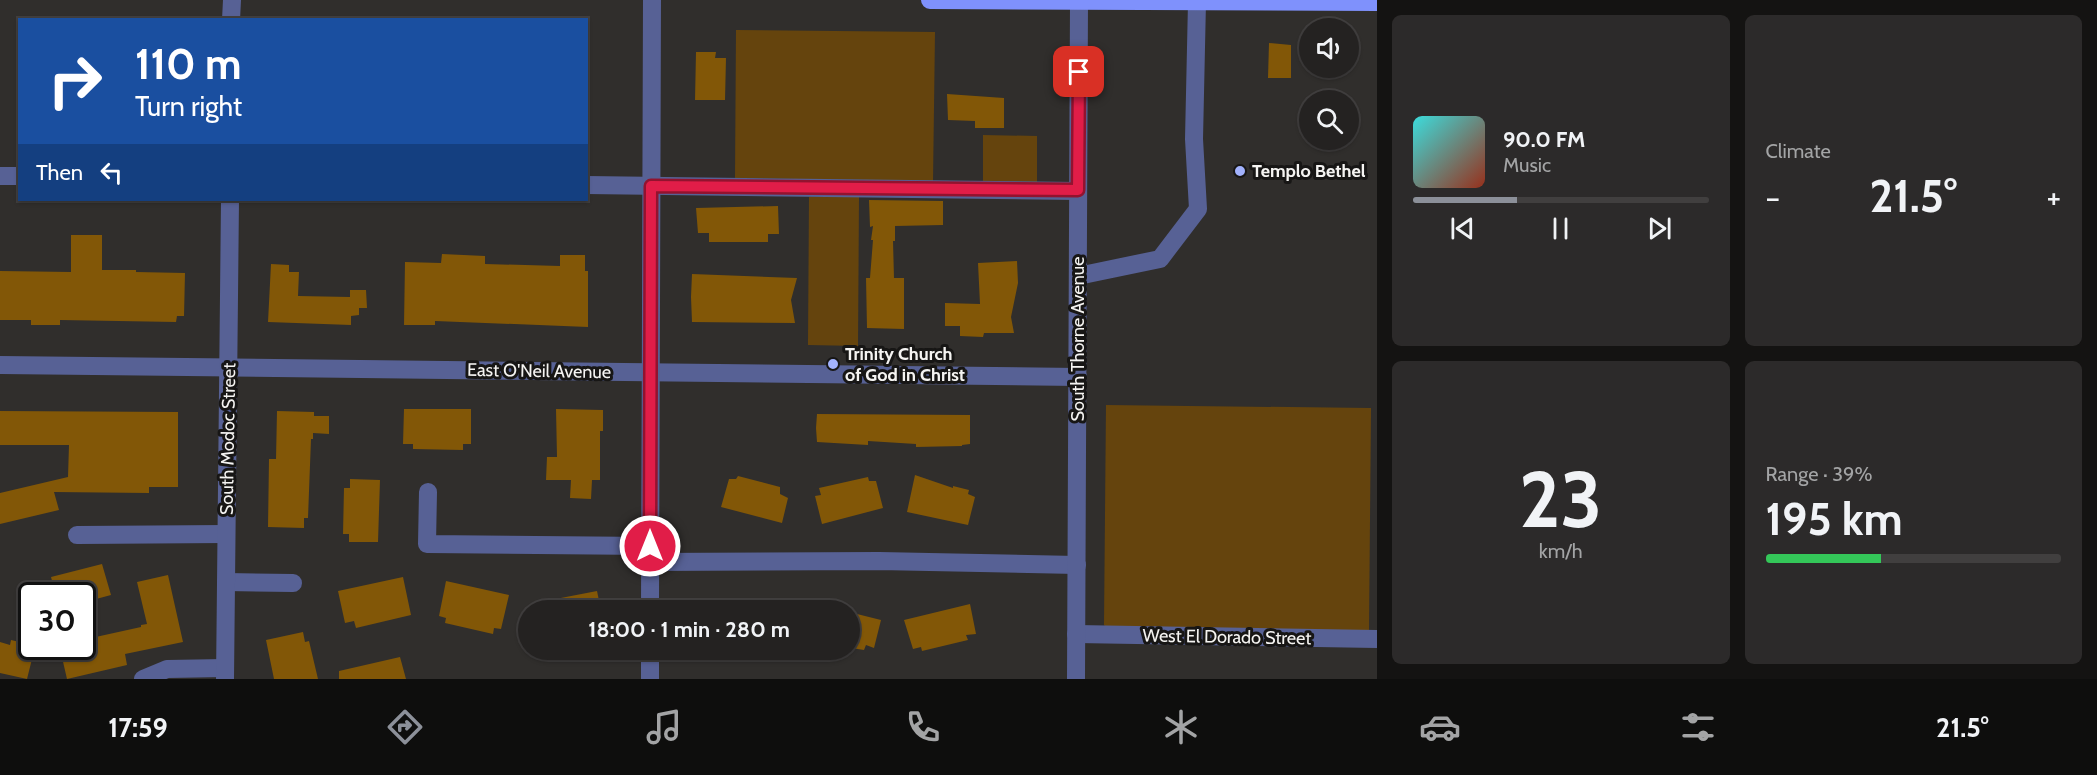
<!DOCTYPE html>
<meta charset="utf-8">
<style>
body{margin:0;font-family:Cabin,sans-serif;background:#2c2a2a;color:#f1f3f6;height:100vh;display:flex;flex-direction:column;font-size:22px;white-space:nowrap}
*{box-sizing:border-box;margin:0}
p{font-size:20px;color:#a3a4a5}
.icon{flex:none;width:33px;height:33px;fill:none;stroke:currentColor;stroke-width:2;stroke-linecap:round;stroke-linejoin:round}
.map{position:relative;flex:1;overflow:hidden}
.details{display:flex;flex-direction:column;gap:15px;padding:15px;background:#141312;width:720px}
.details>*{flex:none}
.top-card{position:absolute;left:18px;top:18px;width:570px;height:183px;border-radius:0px;box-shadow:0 2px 4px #0004,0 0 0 2px #413f3f;background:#1a4fa0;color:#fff;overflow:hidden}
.controls{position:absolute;left:1299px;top:18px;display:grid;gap:12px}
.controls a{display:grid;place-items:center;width:60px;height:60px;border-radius:50%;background:#242221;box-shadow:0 2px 4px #0004,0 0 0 2px #413f3f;font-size:30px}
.speed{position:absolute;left:18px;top:582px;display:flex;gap:12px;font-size:30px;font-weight:700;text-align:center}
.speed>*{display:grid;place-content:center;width:78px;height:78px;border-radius:50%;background:#242221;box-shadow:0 2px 4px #0004,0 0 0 2px #413f3f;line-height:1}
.speed .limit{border:3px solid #111;border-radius:9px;background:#fff;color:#111}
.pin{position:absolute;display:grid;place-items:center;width:51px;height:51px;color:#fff;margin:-26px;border-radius:12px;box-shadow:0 3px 9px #0006}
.me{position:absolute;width:66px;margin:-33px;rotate:0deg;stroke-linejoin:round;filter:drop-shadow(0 0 4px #0008)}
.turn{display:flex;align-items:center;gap:21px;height:126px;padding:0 18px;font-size:27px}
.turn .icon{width:78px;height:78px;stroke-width:2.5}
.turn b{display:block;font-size:42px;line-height:51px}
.then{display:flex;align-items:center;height:57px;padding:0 18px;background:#0003;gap:12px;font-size:22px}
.big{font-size:45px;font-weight:700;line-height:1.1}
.details .tile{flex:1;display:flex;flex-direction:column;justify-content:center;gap:9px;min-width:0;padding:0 21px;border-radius:9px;background:#2c2a2a}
.details .dial{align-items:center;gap:0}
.dial b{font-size:78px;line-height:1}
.song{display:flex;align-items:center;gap:18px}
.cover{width:72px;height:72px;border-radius:9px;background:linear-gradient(135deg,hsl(180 70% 55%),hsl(10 70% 35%))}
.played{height:6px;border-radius:3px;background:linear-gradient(90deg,#8c9099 35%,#413f3f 35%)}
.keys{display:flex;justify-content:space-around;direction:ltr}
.heat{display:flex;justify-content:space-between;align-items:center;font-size:33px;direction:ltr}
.charge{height:9px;border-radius:4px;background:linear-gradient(90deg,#34c759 39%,#413f3f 0)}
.details .tiles{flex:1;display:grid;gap:15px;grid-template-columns:repeat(2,1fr)}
.trip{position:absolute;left:518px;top:600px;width:342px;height:60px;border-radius:30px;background:#242221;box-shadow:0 2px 4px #0004,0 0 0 2px #413f3f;font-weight:700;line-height:60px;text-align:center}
.tabs{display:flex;height:96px;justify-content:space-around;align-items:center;background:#0e0e0d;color:#a3a4a5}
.tabs .icon{width:42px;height:42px}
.tabs .on{color:#8c9099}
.tabs b{font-size:27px;color:#f1f3f6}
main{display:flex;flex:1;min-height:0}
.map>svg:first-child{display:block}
.green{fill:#65440d}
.building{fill:#825707}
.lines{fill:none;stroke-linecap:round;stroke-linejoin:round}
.minor{stroke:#576195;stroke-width:18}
.major{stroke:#7f91fc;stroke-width:18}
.route-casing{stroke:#92132f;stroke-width:15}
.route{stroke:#e11d48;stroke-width:10}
.poi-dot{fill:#a2b2fd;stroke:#171615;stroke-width:2}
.labels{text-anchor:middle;stroke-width:6;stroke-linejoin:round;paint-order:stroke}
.poi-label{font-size:18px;font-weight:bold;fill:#f5f4f2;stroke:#171615;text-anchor:start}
.street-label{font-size:18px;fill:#f5f4f2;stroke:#171615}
</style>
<main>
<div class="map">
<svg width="1377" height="679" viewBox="0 0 1377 679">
<rect width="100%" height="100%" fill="#302e2c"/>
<g class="green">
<path d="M 736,30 L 935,32 L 933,181 L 735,178 Z"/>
<path d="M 983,135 L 1037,136 L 1037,182 L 983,181 Z"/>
<path d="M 809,197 L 859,197 L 858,346 L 808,345 Z"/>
<path d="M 1106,405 L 1371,408 L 1369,631 L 1107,628 L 1104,625 Z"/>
</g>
<g class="building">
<path d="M 1269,43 L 1291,45 L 1291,78 L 1268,78 Z"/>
<path d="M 696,52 L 716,52 L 715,58 L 726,58 L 725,100 L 695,100 Z"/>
<path d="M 947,94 L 1004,98 L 1004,128 L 975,128 L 975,121 L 948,120 Z"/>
<path d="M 869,200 L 943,201 L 943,225 L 895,226 L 895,241 L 893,241 L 894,278 L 904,278 L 904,329 L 867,328 L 866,278 L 870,278 L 873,240 L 871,240 L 873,226 L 870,227 Z"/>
<path d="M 778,206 L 779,234 L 768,234 L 768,242 L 709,242 L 709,233 L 698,233 L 696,208 Z"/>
<path d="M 71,235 L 102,235 L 102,270 L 136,270 L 136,272 L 185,273 L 184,316 L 177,316 L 176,322 L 60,320 L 60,325 L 31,325 L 31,320 L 0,320 L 0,271 L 71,272 Z"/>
<path d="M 442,254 L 485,256 L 485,264 L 560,266 L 560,255 L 585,255 L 585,271 L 588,271 L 588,327 L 435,321 L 435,325 L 404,325 L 405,262 L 441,263 Z"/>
<path d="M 1017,261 L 1018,283 L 1011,317 L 1014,333 L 984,333 L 983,337 L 960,336 L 960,326 L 945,326 L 945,303 L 980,304 L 978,263 Z"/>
<path d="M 271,264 L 289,265 L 289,272 L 299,272 L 298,296 L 350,297 L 350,290 L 366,290 L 367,308 L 359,308 L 359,315 L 351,316 L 351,325 L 268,322 Z"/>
<path d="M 692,274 L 797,278 L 791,300 L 795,323 L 692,322 L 691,297 Z"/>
<path d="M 404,409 L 471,409 L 471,444 L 463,444 L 463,450 L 413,449 L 413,444 L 403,444 Z"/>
<path d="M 556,409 L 603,410 L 603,431 L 600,431 L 600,480 L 592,480 L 591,499 L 570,498 L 571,480 L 546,480 L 547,457 L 557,457 Z"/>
<path d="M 0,411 L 178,412 L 178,487 L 149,487 L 149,493 L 54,492 L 59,510 L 0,524 L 0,493 L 68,477 L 69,445 L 0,445 Z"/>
<path d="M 277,411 L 314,412 L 314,416 L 329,416 L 329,434 L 313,433 L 313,439 L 311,439 L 308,518 L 304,518 L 304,528 L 268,527 L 269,459 L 276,459 Z"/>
<path d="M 817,414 L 970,415 L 970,444 L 962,445 L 962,446 L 916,447 L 916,444 L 868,441 L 868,445 L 817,442 L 816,428 Z"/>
<path d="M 915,475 L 953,488 L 953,486 L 969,490 L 968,494 L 975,497 L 968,525 L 907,512 Z"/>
<path d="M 738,476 L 780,487 L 780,494 L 788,498 L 782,523 L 721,507 L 729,479 L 736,479 Z"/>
<path d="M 868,477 L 869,481 L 876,481 L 883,508 L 822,524 L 815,496 L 821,495 L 819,488 Z"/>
<path d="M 350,479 L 380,480 L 378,542 L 349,542 L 349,534 L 343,534 L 344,488 L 350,488 Z"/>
<path d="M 102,564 L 111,595 L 85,602 L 82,602 L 82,596 L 56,596 L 51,577 Z"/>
<path d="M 168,575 L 183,642 L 125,654 L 127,665 L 67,679 L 61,653 L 70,656 L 67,646 L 82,646 L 82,640 L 141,627 L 141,625 L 147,624 L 137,582 Z"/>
<path d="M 403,577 L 411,615 L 356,628 L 354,621 L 345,623 L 338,591 Z"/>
<path d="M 446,581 L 509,595 L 501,629 L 494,628 L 493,634 L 445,623 L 446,618 L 439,616 Z"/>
<path d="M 597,591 L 601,610 L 541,610 L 540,602 Z"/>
<path d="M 970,604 L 976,634 L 966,635 L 968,640 L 922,651 L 921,647 L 913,649 L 904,620 Z"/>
<path d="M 849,612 L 881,620 L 874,648 L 866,645 L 864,650 L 851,648 Z"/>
<path d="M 303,632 L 305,642 L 309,641 L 318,679 L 274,679 L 266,640 Z"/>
<path d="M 11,640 L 28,644 L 27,649 L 34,651 L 27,679 L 0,673 L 0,642 L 10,645 Z"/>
<path d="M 400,657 L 406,679 L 339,679 L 339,671 Z"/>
</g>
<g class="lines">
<g class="minor">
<path d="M 231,20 L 232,0"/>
<path d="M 0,176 L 20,176"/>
<path d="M 586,185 L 1078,191"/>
<path d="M 1078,276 L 1160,259 L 1198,209 L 1194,139 L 1197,2"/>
<path d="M 0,365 L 1078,377"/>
<path d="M 428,492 L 427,544 L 650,546"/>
<path d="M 77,535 L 226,534"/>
<path d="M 650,562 L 879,561 L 1077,565"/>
<path d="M 226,582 L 293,583"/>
<path d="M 650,610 L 652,0"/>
<path d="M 1076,634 L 1377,639"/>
<path d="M 143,679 L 167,669 L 225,668"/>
<path d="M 225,679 L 230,200"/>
<path d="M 650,679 L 650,650"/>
<path d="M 1076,679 L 1079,2"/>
</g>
<path class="major" d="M 930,0 L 1377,2"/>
</g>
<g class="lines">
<defs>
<path id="route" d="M 650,546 L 651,186 L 1078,190 L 1079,72"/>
</defs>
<use href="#route" class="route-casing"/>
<use href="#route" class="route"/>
</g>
<g class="poi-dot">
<circle cx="1240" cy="171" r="6"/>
<circle cx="833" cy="364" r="6"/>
</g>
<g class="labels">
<g class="poi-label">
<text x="1252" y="177">Templo Bethel</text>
<text x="845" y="360">Trinity Church<tspan x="845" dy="21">of God in Christ</tspan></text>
</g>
<g class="street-label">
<text transform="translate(1078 339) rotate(-90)" y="6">South Thorne Avenue</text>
<text transform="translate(539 371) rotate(1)" y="6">East O'Neil Avenue</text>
<text transform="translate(228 439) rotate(-89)" y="6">South Modoc Street</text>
<text transform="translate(1227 637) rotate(1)" y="6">West El Dorado Street</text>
</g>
</g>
</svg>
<div class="controls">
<a><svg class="icon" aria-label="sound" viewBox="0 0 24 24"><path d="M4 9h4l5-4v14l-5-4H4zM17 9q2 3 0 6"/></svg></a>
<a><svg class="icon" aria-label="search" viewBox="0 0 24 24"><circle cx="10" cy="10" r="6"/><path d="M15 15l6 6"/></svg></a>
</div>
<div class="speed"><div class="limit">30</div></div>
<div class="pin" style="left:1079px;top:72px;background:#d93025"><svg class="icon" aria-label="arrive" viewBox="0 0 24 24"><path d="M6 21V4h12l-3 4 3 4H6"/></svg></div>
<svg class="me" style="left:650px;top:546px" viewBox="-20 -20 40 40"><circle r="17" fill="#e11d48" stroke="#fff" stroke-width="3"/><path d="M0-11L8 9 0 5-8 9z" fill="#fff"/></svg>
<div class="trip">18:00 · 1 min · 280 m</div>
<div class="top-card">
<div class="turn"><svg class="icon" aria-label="right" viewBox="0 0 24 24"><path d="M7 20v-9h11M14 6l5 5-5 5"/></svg><div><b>110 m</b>Turn right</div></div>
<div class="then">Then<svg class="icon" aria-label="left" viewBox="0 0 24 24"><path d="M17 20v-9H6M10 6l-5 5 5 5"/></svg></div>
</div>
</div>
<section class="details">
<div class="tiles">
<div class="tile">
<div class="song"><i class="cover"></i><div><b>90.0 FM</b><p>Music</p></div></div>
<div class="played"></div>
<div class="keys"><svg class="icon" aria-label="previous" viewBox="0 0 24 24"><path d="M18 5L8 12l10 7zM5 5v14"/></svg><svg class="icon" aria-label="pause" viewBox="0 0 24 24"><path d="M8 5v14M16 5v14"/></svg><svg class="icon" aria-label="next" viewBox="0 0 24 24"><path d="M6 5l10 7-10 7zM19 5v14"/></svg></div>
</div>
<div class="tile"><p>Climate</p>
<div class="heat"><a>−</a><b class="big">21.5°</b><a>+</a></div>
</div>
<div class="tile dial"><b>23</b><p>km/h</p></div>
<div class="tile"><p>Range · 39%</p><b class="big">195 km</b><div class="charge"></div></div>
</div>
</section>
</main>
<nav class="tabs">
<b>17:59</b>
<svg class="icon on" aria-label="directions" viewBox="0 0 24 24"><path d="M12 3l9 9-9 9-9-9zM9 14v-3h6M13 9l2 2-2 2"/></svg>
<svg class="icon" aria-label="music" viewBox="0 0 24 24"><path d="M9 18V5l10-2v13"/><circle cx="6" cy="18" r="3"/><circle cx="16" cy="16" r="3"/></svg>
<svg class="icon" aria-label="phone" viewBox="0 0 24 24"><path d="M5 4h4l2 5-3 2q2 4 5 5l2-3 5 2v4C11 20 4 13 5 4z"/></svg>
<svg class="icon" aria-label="climate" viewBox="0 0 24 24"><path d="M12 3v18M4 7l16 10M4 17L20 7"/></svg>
<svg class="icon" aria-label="car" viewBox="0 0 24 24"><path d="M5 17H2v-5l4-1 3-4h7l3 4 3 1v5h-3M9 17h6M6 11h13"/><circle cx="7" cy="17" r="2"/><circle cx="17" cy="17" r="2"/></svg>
<svg class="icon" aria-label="filters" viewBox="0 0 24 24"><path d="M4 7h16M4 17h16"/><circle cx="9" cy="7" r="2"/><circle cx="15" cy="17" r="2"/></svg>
<b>21.5°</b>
</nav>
